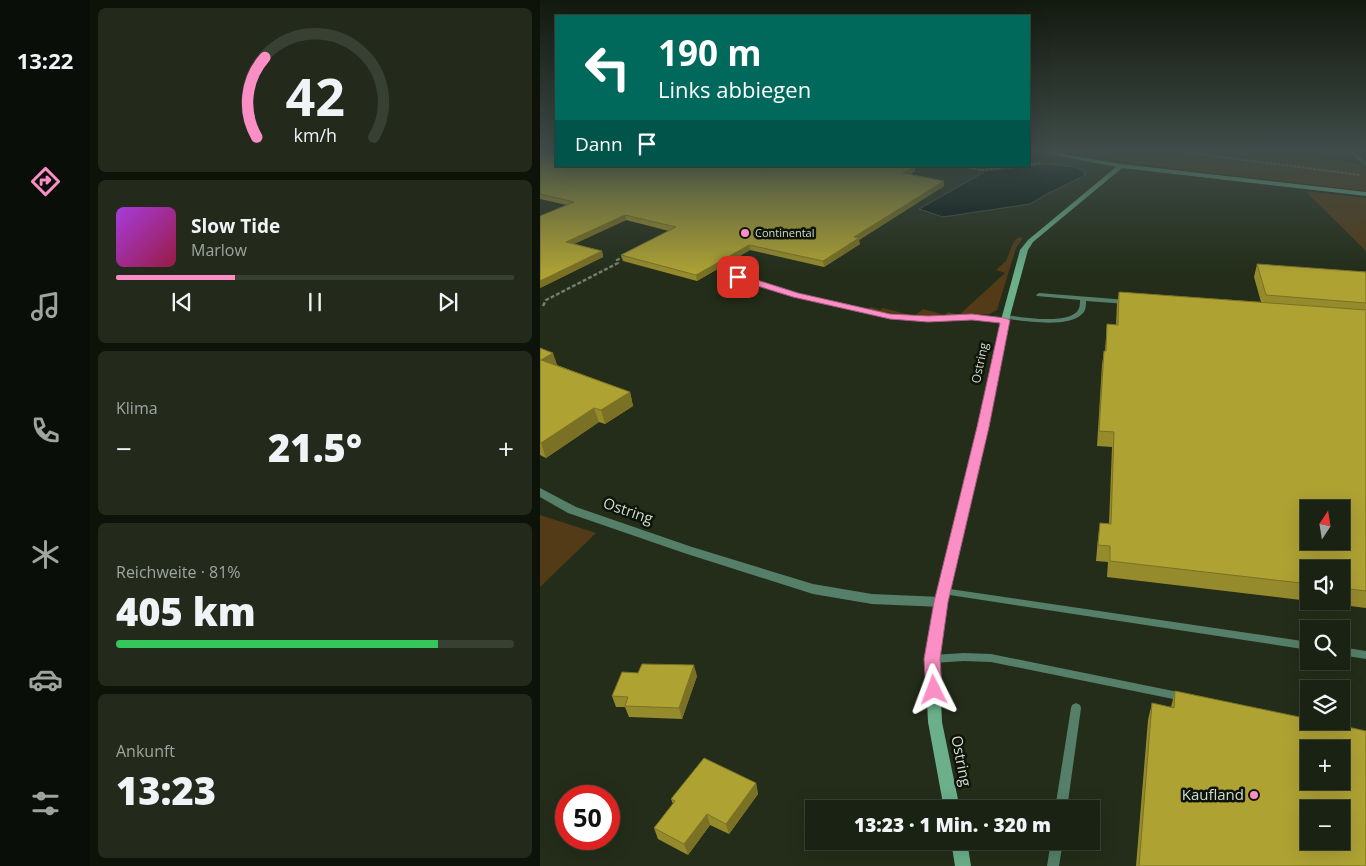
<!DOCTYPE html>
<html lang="de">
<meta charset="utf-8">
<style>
body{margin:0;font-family:"Open Sans",sans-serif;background:#232a1c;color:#f1f3f6;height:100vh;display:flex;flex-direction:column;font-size:19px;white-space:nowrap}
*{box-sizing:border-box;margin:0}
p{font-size:16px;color:#9fa4a0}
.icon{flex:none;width:28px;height:28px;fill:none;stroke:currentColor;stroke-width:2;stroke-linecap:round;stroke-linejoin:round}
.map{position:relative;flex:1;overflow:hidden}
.drawer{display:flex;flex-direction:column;gap:8px;padding:8px;background:#0e130a;width:450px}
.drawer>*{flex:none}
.top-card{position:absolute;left:15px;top:15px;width:475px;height:152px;border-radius:0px;box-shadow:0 5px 20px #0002,0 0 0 1px #383f33;background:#00695c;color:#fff;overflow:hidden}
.needle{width:32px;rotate:12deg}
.buttons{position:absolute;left:760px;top:500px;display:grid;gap:10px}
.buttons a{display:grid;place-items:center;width:50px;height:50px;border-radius:0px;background:#1a2213;box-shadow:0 5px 20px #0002,0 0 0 1px #383f33;font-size:25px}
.speed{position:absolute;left:15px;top:785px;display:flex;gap:10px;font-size:25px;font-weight:700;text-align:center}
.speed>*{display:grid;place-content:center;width:65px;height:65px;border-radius:50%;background:#1a2213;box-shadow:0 5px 20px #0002,0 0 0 1px #383f33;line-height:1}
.speed .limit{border:8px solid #d22;background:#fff;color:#111}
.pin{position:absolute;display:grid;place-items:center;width:42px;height:42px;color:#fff;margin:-21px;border-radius:10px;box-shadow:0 2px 8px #0006}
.me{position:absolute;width:55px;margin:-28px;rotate:357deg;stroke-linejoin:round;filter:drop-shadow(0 0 4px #0008)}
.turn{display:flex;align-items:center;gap:18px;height:105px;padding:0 20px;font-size:22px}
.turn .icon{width:65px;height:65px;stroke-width:2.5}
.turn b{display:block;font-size:35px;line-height:42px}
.then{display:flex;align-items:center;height:48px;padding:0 20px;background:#0003;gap:10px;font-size:19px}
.big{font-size:38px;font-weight:800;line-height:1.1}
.drawer .widget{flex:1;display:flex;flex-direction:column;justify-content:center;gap:8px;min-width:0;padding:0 18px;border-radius:8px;background:#232a1c}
.drawer .dial{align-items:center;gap:0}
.dial svg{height:130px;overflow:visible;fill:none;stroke:#383f33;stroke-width:7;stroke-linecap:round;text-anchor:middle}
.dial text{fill:#f1f3f6;stroke:none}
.song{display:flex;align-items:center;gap:15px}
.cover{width:60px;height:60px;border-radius:8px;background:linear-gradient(135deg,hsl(280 70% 55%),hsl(340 70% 35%))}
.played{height:5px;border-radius:2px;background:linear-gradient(90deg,#fb8fc5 30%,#383f33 30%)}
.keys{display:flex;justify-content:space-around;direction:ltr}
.heat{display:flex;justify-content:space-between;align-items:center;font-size:28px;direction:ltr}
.charge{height:8px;border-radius:4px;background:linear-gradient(90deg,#34c759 81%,#383f33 0)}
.trip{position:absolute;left:265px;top:800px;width:295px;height:50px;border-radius:0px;background:#1a2213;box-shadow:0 5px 20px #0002,0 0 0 1px #383f33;font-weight:800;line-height:50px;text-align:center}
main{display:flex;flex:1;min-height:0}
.tabs{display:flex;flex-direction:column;width:90px;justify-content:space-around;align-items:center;background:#0a0e08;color:#9fa4a0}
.tabs .icon{width:35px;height:35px}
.tabs .on{color:#fb8fc5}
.tabs b{font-size:22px;color:#f1f3f6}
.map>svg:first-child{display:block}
.green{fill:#533b17}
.water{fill:#041614;stroke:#42514c}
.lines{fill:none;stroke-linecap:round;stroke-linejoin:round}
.path-far1{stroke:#747d6c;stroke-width:2;stroke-dasharray:3 1;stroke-linecap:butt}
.path{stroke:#747d6c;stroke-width:2.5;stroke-dasharray:4 2;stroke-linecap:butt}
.lane{fill:#557f68;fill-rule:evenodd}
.street{fill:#557f68;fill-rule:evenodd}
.secondary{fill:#6baf8b;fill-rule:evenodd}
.wall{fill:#968b2c}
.shaded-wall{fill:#7a7124}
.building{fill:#aea233;stroke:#7a7124;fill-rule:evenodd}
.route{fill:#fb8fc5;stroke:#a35d80}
.poi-dot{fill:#fb8fc5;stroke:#0f140b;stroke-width:2}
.labels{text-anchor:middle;stroke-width:5;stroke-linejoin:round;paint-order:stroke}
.far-poi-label{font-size:11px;fill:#d3dbce;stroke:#0f140b;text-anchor:start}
.street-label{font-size:12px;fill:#d3dbce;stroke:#0f140b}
.near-street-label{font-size:15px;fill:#d3dbce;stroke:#0f140b}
.near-poi-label{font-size:15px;fill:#d3dbce;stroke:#0f140b;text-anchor:end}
</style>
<main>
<nav class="tabs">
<b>13:22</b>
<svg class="icon on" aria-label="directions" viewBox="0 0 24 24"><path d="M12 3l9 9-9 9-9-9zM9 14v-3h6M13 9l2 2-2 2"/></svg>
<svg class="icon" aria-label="music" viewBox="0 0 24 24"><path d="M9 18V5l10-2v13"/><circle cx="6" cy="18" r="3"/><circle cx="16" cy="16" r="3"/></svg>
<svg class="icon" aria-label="phone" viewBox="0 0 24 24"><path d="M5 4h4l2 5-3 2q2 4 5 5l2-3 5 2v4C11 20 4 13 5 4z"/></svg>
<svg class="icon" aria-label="climate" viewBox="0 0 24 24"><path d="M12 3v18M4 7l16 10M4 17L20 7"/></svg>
<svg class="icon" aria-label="car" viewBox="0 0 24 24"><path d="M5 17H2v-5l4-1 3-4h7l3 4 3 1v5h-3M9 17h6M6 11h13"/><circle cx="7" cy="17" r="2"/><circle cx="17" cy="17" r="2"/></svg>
<svg class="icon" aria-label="filters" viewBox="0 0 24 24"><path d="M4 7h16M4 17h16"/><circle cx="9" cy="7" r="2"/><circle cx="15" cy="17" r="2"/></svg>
</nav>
<section class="drawer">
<div class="widget dial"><svg viewBox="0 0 100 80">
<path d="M14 69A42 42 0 1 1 86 69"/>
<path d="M14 69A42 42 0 0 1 19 20" stroke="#fb8fc5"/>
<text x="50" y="56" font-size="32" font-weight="700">42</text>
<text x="50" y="72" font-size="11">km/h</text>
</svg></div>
<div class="widget">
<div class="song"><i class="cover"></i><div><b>Slow Tide</b><p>Marlow</p></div></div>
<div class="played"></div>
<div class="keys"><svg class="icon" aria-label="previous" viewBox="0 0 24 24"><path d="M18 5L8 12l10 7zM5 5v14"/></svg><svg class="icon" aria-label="pause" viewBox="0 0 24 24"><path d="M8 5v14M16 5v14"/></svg><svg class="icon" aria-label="next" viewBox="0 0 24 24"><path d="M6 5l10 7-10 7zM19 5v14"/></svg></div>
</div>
<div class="widget"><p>Klima</p>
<div class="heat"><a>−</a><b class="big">21.5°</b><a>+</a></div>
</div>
<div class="widget"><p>Reichweite · 81%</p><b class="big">405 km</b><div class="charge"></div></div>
<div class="widget"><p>Ankunft</p><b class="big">13:23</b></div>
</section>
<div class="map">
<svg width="826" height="866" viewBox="0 0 826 866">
<rect width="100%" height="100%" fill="#232d19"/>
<g class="green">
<path d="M 520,152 L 738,152 L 821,164 L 826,169 L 826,191 L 637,169 Z"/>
<path d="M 765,191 L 826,198 L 826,251 Z"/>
<path d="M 479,237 L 483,238 L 476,248 L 457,310 L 449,314 L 383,317 L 327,310 L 331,307 L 340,310 L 343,308 L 374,316 L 383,309 L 405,315 L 408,312 L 419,315 L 465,273 L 456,270 L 466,261 L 474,241 Z"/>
<path d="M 0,515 L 56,533 L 0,587 Z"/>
</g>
<path class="water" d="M 506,164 L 536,167 L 545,172 L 544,176 L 507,194 L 490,204 L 403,217 L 379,209 L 446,171 Z"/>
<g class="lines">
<g class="path-far1">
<path d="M 642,152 L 820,175"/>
<path d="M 489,165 L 500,163"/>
<path d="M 422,166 L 441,170 L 474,166"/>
</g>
<path class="path" d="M 3,306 L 6,300 L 78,263 L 77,260 L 85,256"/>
<g class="lane">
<path d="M 198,275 L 257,294 L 350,314 L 388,317 L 432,315 L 464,318 L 464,316 L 466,315 C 481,317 533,326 539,308 C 540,307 540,301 540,300 L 497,296 L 496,295 L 499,293 L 587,300 L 590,302 L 587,304 L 546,301 C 546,305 546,308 544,312 C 531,329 486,321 467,319 L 467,321 L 465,322 L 432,319 L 388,321 L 350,318 L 254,296 L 196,278 L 195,277 Z"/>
<path d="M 403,588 L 769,642 L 769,650 L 403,594 L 400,593 L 398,591 L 400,589 Z"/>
<path d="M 801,647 L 826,651 L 826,659 L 801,655 Z"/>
<path d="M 424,653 L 451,654 L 643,693 L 647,694 L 648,697 L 647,700 L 643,701 L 451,662 L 424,661 L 392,663 L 388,662 L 387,659 L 388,656 L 392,655 Z"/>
<path d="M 536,703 L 540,705 L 541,708 L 527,809 L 515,809 L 531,708 L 532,705 Z"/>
<path d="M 511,841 L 523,841 L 519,866 L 507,866 Z"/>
</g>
<g class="street">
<path d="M 809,152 L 815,152 L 826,162 L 826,167 Z"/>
<path d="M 0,488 L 36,507 L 152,547 L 273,584 L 332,594 L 401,597 L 405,599 L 407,602 L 405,605 L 401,607 L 332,604 L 273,594 L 144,553 L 28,513 L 0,497 Z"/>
</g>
<g class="secondary">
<path d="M 499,152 L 513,152 L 581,164 L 826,192 L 826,196 L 582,168 L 493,242 L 488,250 L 469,320 L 448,427 L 407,602 L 399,659 L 402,722 L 420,809 L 404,809 L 388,722 L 385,659 L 395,602 L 438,427 L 461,320 L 480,250 L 488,240 L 576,167 Z"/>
<path d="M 411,841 L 427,841 L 431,866 L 415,866 Z"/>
</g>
</g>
<g class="wall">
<path d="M 0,152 L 375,166 L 375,171 L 370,175 L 404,186 L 319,240 L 320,244 L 284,267 L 210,250 L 157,281 L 83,261 L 81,255 L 129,231 L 86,220 L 34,244 L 62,251 L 63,257 L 0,288 L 27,205 L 0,199 Z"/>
<path d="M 717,264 L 826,272 L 826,608 L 771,601 L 801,601 L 801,569 L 769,569 L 769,601 L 567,577 L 568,562 L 556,561 L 558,538 L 560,523 L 569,524 L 572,447 L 557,446 L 562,365 L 564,351 L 565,351 L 567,324 L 576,325 L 577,304 L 579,292 L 721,302 L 714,277 Z"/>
<path d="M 0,348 L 17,365 L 90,392 L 93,406 L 65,424 L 59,422 L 6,458 L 0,455 Z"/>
<path d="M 98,673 L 157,676 L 142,719 L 89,717 L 85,707 L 76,707 L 72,696 Z"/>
<path d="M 635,691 L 826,866 L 596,866 L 608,720 L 612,703 L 631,707 Z"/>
<path d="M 216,783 L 218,794 L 189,834 L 170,825 L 148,855 L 118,839 L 114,828 L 133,804 L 131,799 Z"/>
</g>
<g class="shaded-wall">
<path d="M 375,166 L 375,171 L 364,178 L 363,173 Z"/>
<path d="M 404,181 L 404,186 L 319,240 L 320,244 L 284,267 L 283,261 L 314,237 Z"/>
<path d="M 85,215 L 86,220 L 27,247 L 26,242 Z"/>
<path d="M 209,245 L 210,250 L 157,281 L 156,275 Z"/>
<path d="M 62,251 L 63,257 L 0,288 L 0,281 Z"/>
<path d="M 13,353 L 18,367 L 1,360 Z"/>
<path d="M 90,392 L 93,406 L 65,424 L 61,410 Z"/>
<path d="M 54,408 L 59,422 L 6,458 L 1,443 Z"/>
<path d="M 154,665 L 157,676 L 142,719 L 139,708 Z"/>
<path d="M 216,783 L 218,794 L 189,834 L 186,824 Z"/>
<path d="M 167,814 L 170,825 L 148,855 L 144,844 Z"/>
</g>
<g class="building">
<path d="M 0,152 L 16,152 L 16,166 L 375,166 L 363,173 L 404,181 L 314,237 L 319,238 L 283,261 L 209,245 L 156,275 L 81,255 L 136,227 L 85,215 L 26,242 L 62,251 L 0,281 L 0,216 L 34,202 L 0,194 Z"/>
<path d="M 717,264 L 826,272 L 826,303 L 726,295 Z"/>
<path d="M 579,292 L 826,310 L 826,591 L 801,588 L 801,569 L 769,569 L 769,584 L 570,561 L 570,546 L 558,545 L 560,523 L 571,524 L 574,432 L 559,431 L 564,351 L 566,351 L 567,324 L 578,325 ZM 769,509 L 801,509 L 801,541 L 769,541 Z"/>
<path d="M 0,348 L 13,353 L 1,360 L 90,392 L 61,410 L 54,408 L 1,443 L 0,443 Z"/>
<path d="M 102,664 L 154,665 L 139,708 L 85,706 L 88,697 L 72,696 L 82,672 L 98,673 Z"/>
<path d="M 635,691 L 769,719 L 769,721 L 780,721 L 826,731 L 826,866 L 599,866 L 612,703 L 634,708 ZM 769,749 L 801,749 L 801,781 L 769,781 ZM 769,809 L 801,809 L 801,841 L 769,841 Z"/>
<path d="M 164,758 L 216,783 L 186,824 L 167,814 L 144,844 L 114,828 L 135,801 L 131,799 Z"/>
</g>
<linearGradient id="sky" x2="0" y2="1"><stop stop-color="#13190e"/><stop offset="0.55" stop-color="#3f4c49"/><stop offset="1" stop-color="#3f4c49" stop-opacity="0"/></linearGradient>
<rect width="826" height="274" fill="url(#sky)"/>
<path class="route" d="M 198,274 L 258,293 L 350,314 L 388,316 L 432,314 L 465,318 L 470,320 L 449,427 L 408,602 L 400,659 L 402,690 L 399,695 L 394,697 L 388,695 L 386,690 L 384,659 L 394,602 L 437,427 L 460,323 L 432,320 L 388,322 L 350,319 L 253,297 L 195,279 L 194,277 Z"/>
<g class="poi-dot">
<circle cx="205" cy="233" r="5"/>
<circle cx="714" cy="795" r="5"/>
</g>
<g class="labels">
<g class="far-poi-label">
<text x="215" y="237">Continental</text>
</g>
<g class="street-label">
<text transform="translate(440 363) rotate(-78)" y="4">Ostring</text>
</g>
<g class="near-street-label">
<text transform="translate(88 511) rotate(19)" y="5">Ostring</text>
<text transform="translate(421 761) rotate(79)" y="5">Ostring</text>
</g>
<g class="near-poi-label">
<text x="704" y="800">Kaufland</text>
</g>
</g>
</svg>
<div class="buttons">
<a><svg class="needle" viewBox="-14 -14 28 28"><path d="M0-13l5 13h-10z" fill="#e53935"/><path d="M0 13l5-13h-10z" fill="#9fa4a0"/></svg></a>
<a><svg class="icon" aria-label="sound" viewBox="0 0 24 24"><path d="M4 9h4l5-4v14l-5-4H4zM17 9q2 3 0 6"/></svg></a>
<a><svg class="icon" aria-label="search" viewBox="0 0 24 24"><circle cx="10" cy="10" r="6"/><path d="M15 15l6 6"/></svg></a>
<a><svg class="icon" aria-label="layers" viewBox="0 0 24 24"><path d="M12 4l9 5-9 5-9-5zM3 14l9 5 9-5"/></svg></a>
<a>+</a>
<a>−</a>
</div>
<div class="speed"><div class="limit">50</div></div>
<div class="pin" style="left:198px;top:277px;background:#d93025"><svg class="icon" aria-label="arrive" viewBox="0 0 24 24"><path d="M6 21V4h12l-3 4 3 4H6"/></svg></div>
<svg class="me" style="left:394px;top:690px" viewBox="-20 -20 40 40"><path d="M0-17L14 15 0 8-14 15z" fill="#fb8fc5" stroke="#fff" stroke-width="4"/></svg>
<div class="trip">13:23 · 1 Min. · 320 m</div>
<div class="top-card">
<div class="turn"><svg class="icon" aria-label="left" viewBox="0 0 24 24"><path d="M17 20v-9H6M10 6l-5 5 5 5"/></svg><div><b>190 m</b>Links abbiegen</div></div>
<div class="then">Dann<svg class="icon" aria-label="arrive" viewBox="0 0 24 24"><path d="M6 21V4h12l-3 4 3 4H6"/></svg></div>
</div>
</div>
</main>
